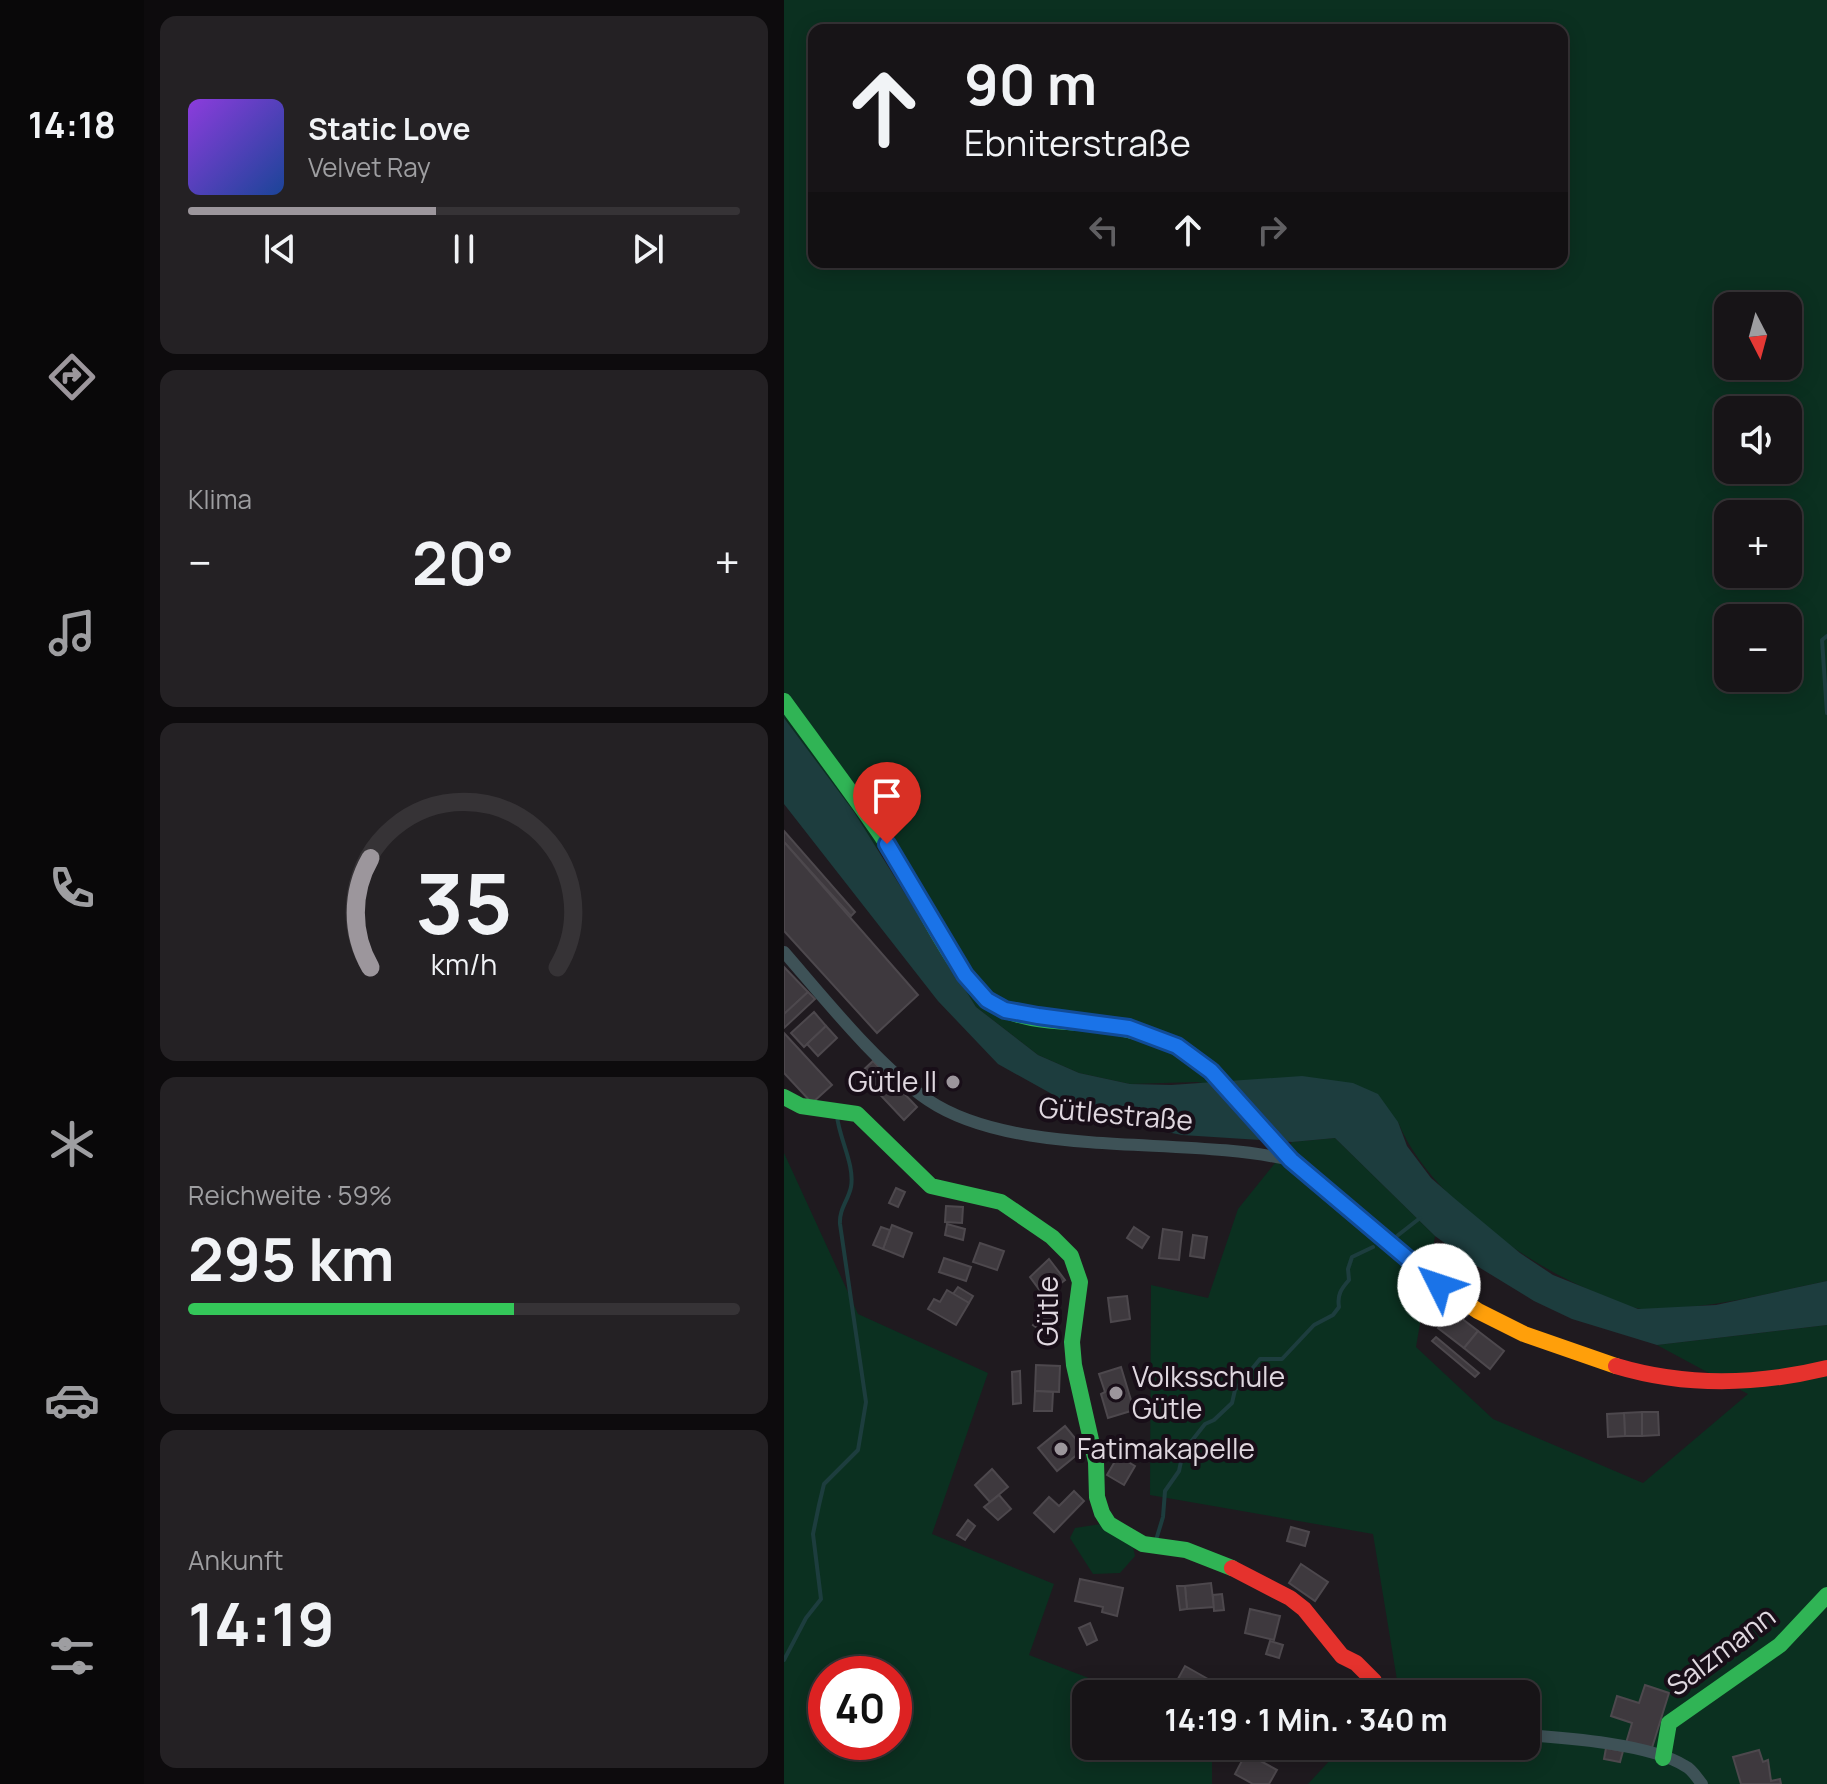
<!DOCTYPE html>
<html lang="de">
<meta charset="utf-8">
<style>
body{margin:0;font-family:Manrope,sans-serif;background:#242124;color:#f1f3f6;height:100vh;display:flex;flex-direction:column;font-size:30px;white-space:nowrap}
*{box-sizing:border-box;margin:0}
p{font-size:26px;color:#9e9ea1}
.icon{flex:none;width:44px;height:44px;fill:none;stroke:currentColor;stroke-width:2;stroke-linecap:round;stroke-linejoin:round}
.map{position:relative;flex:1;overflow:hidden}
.side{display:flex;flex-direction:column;gap:16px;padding:16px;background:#0d0b0d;width:640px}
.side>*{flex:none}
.guide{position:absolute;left:24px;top:24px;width:760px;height:244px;border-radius:16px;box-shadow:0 4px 20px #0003,0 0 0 2px #363336;background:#171417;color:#f1f3f6;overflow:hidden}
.needle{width:52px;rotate:174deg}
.fabs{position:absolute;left:930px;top:292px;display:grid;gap:16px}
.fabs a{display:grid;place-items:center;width:88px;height:88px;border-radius:16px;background:#171417;box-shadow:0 4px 20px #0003,0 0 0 2px #363336;font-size:40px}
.speed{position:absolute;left:24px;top:1656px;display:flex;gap:16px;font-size:40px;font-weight:700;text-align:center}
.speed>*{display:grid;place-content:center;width:104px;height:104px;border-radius:50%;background:#171417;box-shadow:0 4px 20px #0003,0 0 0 2px #363336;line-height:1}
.speed .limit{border:12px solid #d22;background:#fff;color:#111}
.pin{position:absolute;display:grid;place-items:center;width:68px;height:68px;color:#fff;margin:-82px -34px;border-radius:50% 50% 50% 0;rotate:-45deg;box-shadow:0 0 8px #0007}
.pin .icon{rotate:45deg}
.me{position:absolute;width:88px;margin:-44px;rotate:311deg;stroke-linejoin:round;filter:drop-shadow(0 0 6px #0008)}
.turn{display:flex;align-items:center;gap:28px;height:168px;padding:0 24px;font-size:36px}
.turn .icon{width:104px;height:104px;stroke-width:2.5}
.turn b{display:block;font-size:56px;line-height:68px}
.lanes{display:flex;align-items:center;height:76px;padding:0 24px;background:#0003;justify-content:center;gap:40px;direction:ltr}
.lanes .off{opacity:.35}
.big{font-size:60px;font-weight:700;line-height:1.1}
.side .widget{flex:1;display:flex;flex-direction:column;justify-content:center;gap:12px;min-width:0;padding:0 28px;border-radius:16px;background:#242124}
.side .dial{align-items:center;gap:0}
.dial svg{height:208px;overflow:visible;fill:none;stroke:#363336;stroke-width:7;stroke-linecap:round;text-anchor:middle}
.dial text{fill:#f1f3f6;stroke:none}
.song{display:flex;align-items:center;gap:24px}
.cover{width:96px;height:96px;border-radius:12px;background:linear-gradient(135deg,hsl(270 70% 55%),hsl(220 70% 35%))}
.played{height:8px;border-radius:4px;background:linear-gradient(90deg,#9c969c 45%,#363336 45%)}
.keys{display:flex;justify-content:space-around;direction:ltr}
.heat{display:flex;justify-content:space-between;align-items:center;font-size:44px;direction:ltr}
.charge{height:12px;border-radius:6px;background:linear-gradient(90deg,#34c759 59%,#363336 0)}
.trip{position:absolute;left:288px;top:1680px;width:468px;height:80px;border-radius:16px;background:#171417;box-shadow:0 4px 20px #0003,0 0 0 2px #363336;font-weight:700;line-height:80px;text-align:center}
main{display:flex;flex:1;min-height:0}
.tab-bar{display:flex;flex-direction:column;width:144px;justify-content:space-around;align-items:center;background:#090809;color:#9e9ea1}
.tab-bar .icon{width:56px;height:56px}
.tab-bar .on{color:#9c969c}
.tab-bar b{font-size:36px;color:#f1f3f6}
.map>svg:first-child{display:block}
.green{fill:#0b3020;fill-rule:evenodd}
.water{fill:#1d3d3e}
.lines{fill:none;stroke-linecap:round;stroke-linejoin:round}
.stream{stroke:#1d3d3e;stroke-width:4}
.building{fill:#3e393e;stroke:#4d484d;stroke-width:2}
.street{stroke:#3e5257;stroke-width:12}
.fast{stroke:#30b455;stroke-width:16}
.slow{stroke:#ff9f0a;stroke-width:16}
.jam{stroke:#e5322d;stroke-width:16}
.route-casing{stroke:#114b97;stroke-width:20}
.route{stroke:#1a73e8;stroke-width:14}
.poi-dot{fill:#9c969c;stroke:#180e18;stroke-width:3}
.labels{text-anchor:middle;stroke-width:8;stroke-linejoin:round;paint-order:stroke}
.poi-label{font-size:28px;fill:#e0d8e0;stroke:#180e18;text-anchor:start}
.street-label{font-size:28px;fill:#e0d8e0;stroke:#180e18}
</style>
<main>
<nav class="tab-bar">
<b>14:18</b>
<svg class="icon on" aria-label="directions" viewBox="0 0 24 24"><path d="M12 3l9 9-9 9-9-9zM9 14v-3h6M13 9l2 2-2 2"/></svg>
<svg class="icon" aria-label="music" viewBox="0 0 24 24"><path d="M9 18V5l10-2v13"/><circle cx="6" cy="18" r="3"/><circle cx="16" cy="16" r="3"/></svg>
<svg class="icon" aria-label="phone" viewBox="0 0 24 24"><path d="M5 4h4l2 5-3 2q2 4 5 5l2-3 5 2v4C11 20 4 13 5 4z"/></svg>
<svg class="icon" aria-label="climate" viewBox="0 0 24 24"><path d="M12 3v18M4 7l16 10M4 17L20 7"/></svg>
<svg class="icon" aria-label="car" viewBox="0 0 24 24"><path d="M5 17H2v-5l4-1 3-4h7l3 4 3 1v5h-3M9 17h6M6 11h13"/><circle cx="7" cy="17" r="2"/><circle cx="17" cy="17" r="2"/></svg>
<svg class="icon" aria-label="filters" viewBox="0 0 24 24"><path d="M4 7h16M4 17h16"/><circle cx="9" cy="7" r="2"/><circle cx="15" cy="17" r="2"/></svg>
</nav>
<section class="side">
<div class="widget">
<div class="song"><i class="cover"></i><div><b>Static Love</b><p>Velvet Ray</p></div></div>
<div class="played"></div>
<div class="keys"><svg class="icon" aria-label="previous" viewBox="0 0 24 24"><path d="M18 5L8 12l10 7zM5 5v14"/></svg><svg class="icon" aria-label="pause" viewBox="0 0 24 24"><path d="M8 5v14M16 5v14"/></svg><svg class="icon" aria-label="next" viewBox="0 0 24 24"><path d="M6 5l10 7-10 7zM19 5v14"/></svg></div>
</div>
<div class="widget"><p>Klima</p>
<div class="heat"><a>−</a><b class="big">20°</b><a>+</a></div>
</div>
<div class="widget dial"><svg viewBox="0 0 100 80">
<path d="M14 69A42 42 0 1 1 86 69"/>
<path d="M14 69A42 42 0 0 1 14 27" stroke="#9c969c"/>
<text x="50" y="56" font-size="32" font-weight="700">35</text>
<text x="50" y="72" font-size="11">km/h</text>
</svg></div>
<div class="widget"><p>Reichweite · 59%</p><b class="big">295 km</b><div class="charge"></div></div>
<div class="widget"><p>Ankunft</p><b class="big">14:19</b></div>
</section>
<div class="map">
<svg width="1043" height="1784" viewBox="0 0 1043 1784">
<rect width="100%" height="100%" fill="#1f1a1f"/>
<g class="green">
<path d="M 0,0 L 1043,0 L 1043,1281 C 982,1294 920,1311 857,1309 C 846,1308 833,1301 823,1297 C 749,1270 644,1197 614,1122 L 413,1082 L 346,1084 L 295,1073 L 254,1055 L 192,1007 L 151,946 L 111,873 L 0,718 ZM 30,30 L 778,30 L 778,262 L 30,262 ZM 944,306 L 1004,306 L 1004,366 L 944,366 ZM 944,410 L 1004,410 L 1004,470 L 944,470 ZM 944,514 L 1004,514 L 1004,574 L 944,574 ZM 944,618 L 1004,618 L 1004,678 L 944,678 Z"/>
<path d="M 551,1138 L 651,1236 L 632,1347 L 709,1419 L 859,1483 L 964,1394 L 873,1345 L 1043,1325 L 1043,1784 L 524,1784 L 559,1746 L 742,1746 L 742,1694 L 608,1694 L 614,1686 L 589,1534 L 366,1495 L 367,1285 L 424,1298 L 454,1209 L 508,1142 Z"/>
<path d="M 0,1153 L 74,1314 L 204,1373 L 148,1534 L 270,1584 L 245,1655 L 346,1694 L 302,1694 L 302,1746 L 428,1746 L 428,1784 L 0,1784 ZM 42,1674 L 110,1674 L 110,1742 L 42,1742 Z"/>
<path d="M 317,1524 L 348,1542 L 351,1556 L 336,1573 L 309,1574 L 286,1538 L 291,1528 Z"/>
</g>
<path class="water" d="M 0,718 L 70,812 L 192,1007 L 254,1055 L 295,1073 L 346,1084 L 387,1085 L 518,1076 L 569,1083 L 594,1094 L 614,1122 L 623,1146 L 647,1178 L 670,1198 L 736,1253 L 769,1275 L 854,1309 L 932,1305 L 1043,1281 L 1043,1325 L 873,1345 L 788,1319 L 750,1301 L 688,1263 L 651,1236 L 551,1138 L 508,1142 L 398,1135 L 311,1118 L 214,1064 L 154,1001 L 0,804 Z"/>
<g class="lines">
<g class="stream">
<path d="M 1043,636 L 1038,640 L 1043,713"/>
<path d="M 613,1236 L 636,1218"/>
<path d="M 372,1540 L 379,1517 L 381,1491 L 395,1471 L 399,1452 L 421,1424 L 430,1420 L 448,1403 L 451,1390 L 476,1359 L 498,1359 L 530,1325 L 549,1315 L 555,1307 C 553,1295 557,1289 565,1280 L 564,1269 L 568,1257 L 589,1247"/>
<path d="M 0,1660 L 22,1618 L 37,1599 L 29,1534 L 35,1505 L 40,1484 L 74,1450 L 82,1402 L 56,1224 C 55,1209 64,1201 67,1187 C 71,1165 55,1138 53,1116"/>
</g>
</g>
<g class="building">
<path d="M 0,831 L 71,912 L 67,916 L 0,842 Z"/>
<path d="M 0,842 L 134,995 L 93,1033 L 0,931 Z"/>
<path d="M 0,967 L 24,992 L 0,1014 Z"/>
<path d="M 24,992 L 31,999 L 0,1028 L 0,1014 Z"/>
<path d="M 30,1012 L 42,1026 L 20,1047 L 7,1033 Z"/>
<path d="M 42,1026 L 53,1038 L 34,1056 L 23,1044 Z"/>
<path d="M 0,1033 L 48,1085 L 28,1103 L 0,1073 Z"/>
<path d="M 89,1061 L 133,1107 L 120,1120 L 87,1085 L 84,1088 L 77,1080 L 79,1077 L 76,1073 Z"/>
<path d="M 112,1188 L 121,1192 L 114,1207 L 105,1203 Z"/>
<path d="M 162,1206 L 179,1207 L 178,1223 L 161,1222 Z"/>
<path d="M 163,1224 L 181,1229 L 179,1240 L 161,1235 Z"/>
<path d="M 108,1225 L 128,1233 L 119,1257 L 99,1249 Z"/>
<path d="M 97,1227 L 106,1230 L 99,1249 L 89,1245 Z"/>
<path d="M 350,1227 L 365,1237 L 358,1248 L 343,1238 Z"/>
<path d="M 379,1229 L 398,1232 L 395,1260 L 375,1258 Z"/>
<path d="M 409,1235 L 423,1237 L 420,1258 L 406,1256 Z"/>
<path d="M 196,1243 L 220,1251 L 213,1270 L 189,1262 Z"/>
<path d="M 160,1258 L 187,1267 L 182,1281 L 155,1272 Z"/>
<path d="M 265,1259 L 281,1280 L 260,1296 L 246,1277 Z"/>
<path d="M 174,1287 L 189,1296 L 185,1303 L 169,1294 Z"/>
<path d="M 163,1290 L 185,1303 L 172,1325 L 144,1309 L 150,1299 L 156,1302 Z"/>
<path d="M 343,1296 L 346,1319 L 327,1322 L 324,1298 Z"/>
<path d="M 261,1311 L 275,1322 L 264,1336 L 249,1325 Z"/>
<path d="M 668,1311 L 694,1331 L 680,1348 L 654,1328 Z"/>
<path d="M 694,1331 L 720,1351 L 706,1369 L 680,1348 Z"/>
<path d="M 652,1337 L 695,1373 L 691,1377 L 648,1341 Z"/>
<path d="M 252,1365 L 276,1366 L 275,1392 L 251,1391 Z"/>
<path d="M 337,1367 L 350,1410 L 324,1418 L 317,1394 L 321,1392 L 315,1374 Z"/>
<path d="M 236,1371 L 237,1403 L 229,1404 L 228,1372 Z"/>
<path d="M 251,1391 L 269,1392 L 268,1411 L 250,1411 Z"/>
<path d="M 858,1412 L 874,1412 L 875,1435 L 858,1436 Z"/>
<path d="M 858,1412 L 858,1436 L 841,1436 L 840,1413 Z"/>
<path d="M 840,1413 L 841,1436 L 824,1437 L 823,1414 Z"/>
<path d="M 281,1426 L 300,1449 L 273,1471 L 254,1448 Z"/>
<path d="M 334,1456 L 351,1466 L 340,1485 L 323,1475 Z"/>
<path d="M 208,1469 L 224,1487 L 206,1502 L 191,1485 Z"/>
<path d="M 290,1491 L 300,1501 L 270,1532 L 250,1513 L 265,1497 L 275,1506 Z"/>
<path d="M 215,1495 L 227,1509 L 214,1520 L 200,1507 Z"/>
<path d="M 184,1520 L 191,1526 L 181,1540 L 173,1535 Z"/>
<path d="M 507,1527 L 525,1532 L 521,1546 L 503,1541 Z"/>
<path d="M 517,1564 L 544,1582 L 531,1601 L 505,1583 Z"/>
<path d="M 296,1579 L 339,1588 L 333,1616 L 318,1612 L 319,1607 L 291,1601 Z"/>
<path d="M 427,1583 L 430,1607 L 403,1609 L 401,1586 Z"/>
<path d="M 393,1586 L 401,1586 L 403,1609 L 396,1610 Z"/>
<path d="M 438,1594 L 440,1610 L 430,1611 L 429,1595 Z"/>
<path d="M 466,1609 L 496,1616 L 490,1640 L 461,1633 Z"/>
<path d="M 306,1623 L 313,1640 L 303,1645 L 295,1628 Z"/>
<path d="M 486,1641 L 499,1645 L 495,1658 L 482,1654 Z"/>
<path d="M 401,1666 L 424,1679 L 415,1694 L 404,1694 L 390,1686 Z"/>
<path d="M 446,1682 L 466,1694 L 439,1694 Z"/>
<path d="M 861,1685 L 885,1693 L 867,1751 L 842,1743 L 848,1723 L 827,1716 L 833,1696 L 855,1703 Z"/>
<path d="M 822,1748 L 839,1751 L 836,1762 L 820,1759 Z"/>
<path d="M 975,1750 L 979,1762 L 984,1760 L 987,1781 L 996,1779 L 997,1784 L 957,1784 L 949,1757 Z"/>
<path d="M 462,1753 L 493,1770 L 485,1784 L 469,1784 L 451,1774 Z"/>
</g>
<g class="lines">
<g class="street">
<path d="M 0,952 C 41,999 93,1065 144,1100 C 233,1160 401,1135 506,1160"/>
<path d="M 742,1735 C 783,1738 866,1744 901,1766 C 908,1769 913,1778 918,1784"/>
</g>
<g class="fast">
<path d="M 0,701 C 34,748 70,795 103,844 C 129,883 172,981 209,1004 C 234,1020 269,1021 297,1023 C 387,1031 417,1055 474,1123"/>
<path d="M 0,1097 L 17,1106 L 73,1114 L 147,1186 L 217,1202 L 268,1237 L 287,1256 L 296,1282 L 288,1342 L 290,1365 L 312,1462 L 313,1497 L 318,1513 L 325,1524 L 359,1544 L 402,1550 L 448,1568"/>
<path d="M 879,1758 L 885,1723 L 996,1645 L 1043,1595"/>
</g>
<path class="slow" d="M 474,1123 L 516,1168 L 654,1284 L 694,1311 L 740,1334 L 832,1366"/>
<g class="jam">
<path d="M 832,1366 C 902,1387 973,1385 1043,1368"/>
<path d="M 448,1568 L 506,1598 L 520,1609 L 558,1656 L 572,1663 L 590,1681 L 596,1694"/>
</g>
</g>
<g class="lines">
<defs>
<path id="route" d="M 103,844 L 181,975 L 203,1000 L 221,1010 L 254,1016 L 345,1028 L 393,1046 L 427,1071 L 507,1160 L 655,1285"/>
</defs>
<use href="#route" class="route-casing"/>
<use href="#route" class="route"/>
</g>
<g class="poi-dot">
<circle cx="169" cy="1082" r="8"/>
<circle cx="332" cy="1393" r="8"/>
<circle cx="277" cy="1449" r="8"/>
</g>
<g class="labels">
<g class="poi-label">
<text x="153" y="1092" text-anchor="end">Gütle II</text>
<text x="348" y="1387">Volksschule<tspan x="348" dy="32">Gütle</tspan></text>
<text x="293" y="1459">Fatimakapelle</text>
</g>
<g class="street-label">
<text transform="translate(332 1114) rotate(5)" y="10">Gütlestraße</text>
<text transform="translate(264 1311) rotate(-90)" y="10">Gütle</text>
<text transform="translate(937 1651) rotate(-37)" y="10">Salzmann</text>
</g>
</g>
</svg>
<div class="fabs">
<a><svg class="needle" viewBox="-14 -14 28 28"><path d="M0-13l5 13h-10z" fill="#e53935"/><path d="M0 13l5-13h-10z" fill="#9e9ea1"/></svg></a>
<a><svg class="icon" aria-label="sound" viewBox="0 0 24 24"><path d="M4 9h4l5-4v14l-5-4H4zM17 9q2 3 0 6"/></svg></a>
<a>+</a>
<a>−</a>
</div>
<div class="speed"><div class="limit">40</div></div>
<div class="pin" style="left:103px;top:844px;background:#d93025"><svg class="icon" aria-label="arrive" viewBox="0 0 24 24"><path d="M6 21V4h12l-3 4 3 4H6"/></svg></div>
<svg class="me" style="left:655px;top:1285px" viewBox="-20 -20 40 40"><circle r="19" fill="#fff"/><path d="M0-13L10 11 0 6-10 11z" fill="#1a73e8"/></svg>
<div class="trip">14:19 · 1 Min. · 340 m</div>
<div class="guide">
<div class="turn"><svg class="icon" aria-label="ahead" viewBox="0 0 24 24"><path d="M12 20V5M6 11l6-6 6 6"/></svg><div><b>90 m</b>Ebniterstraße</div></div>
<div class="lanes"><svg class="icon off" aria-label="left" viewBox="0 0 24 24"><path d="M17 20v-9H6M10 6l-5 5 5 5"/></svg><svg class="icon" aria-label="ahead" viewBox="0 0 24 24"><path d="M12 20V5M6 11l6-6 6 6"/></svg><svg class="icon off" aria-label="right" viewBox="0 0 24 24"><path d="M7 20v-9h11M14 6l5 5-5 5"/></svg></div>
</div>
</div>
</main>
